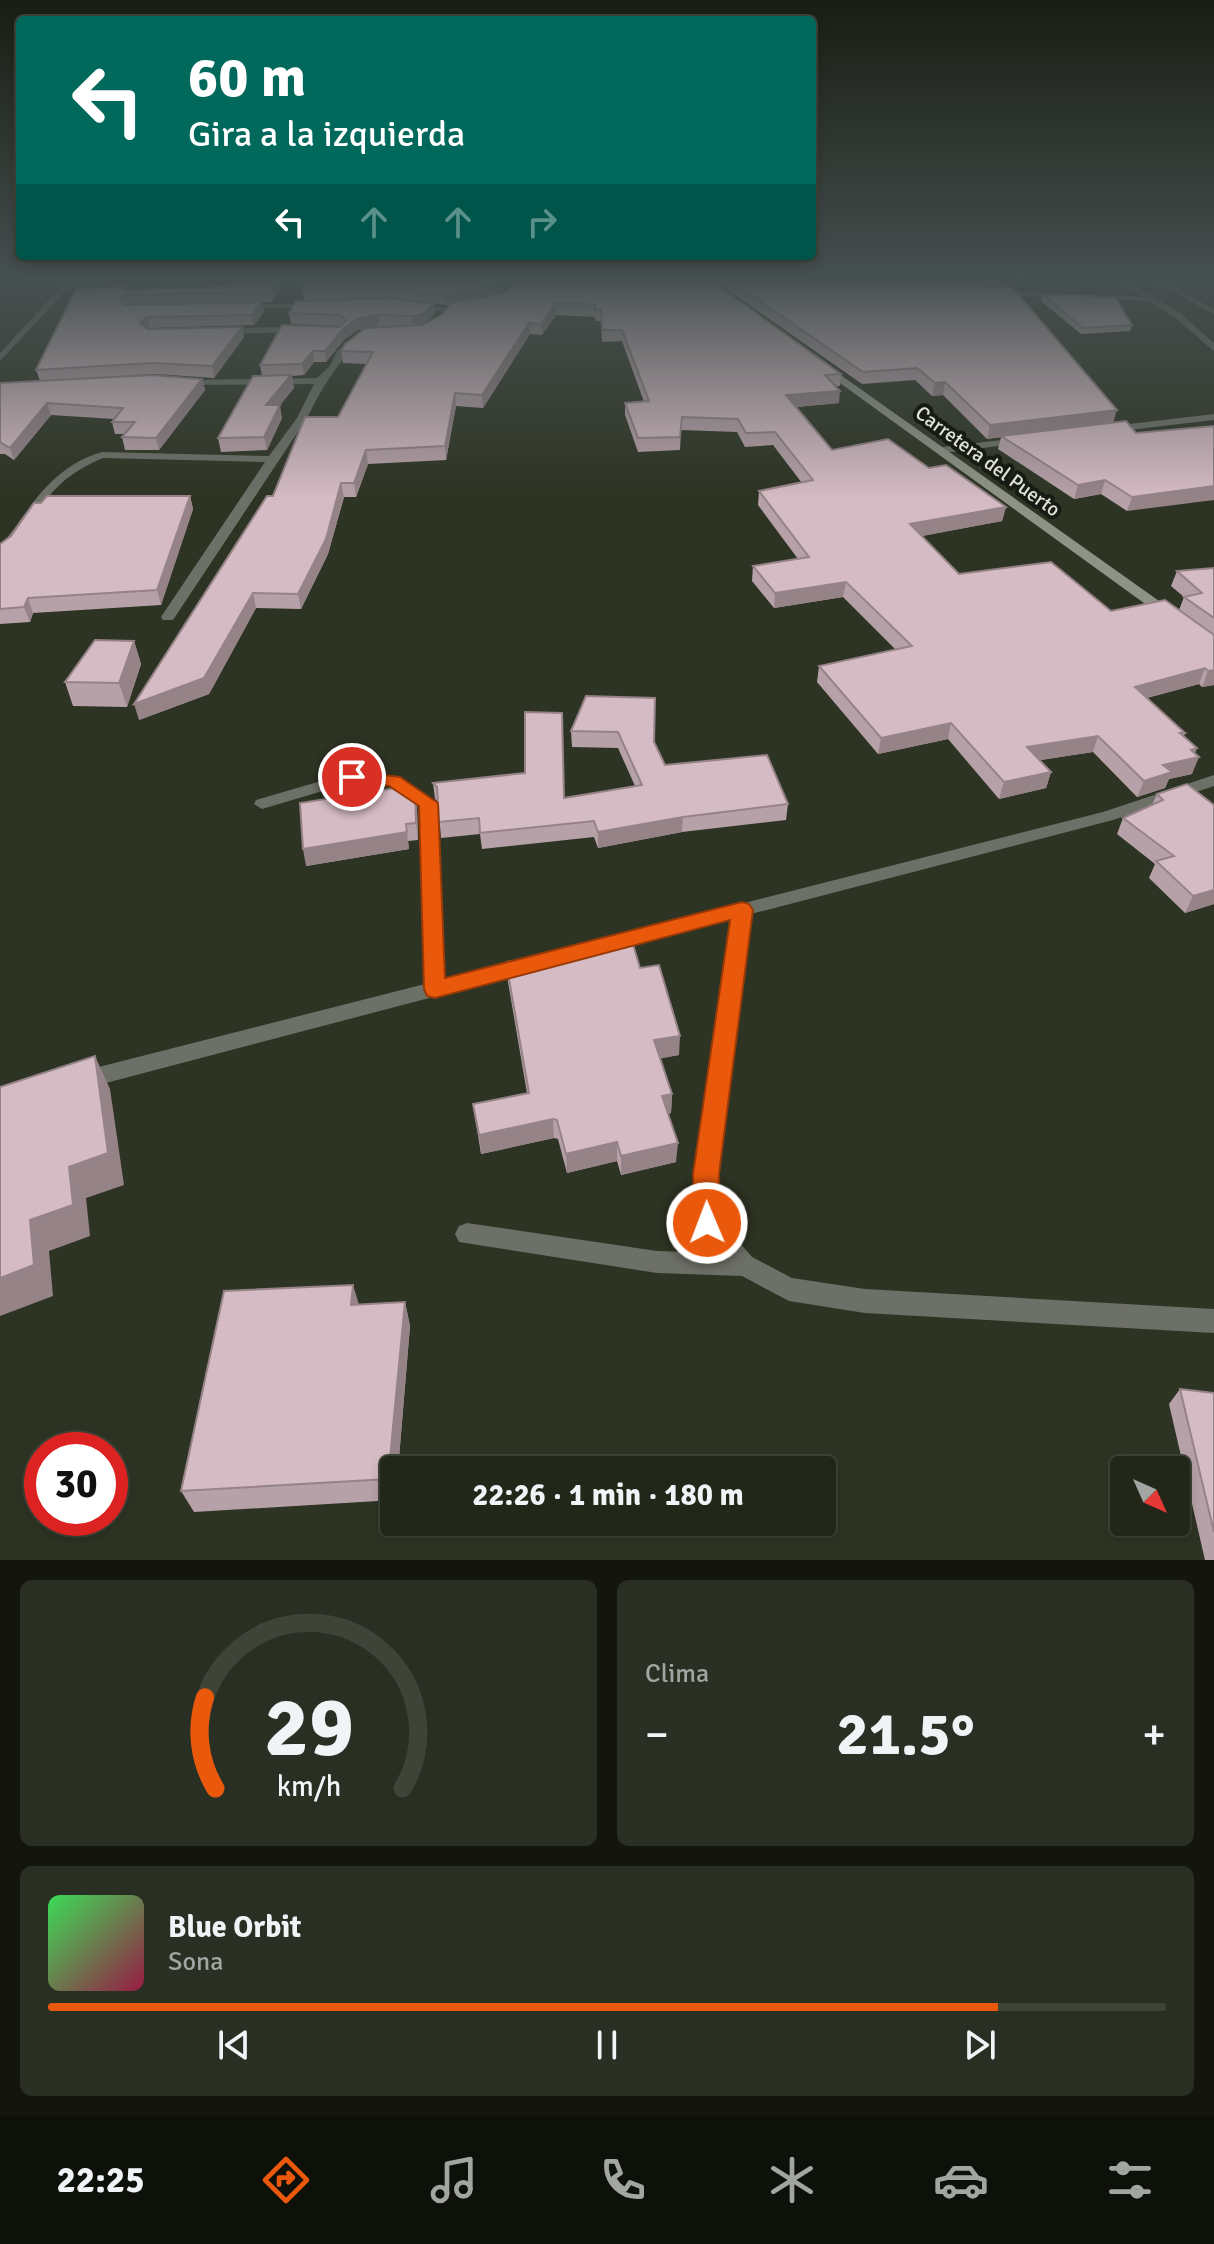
<!DOCTYPE html>
<html lang="es">
<meta charset="utf-8">
<style>
body{margin:0;font-family:Signika,sans-serif;background:#2a2f23;color:#f1f3f6;height:100vh;display:flex;flex-direction:column;font-size:30px;white-space:nowrap}
*{box-sizing:border-box;margin:0}
p{font-size:26px;color:#a2a5a2}
.icon{flex:none;width:44px;height:44px;fill:none;stroke:currentColor;stroke-width:2;stroke-linecap:round;stroke-linejoin:round}
.map{position:relative;height:1560px;overflow:hidden}
.drawer{display:flex;flex-direction:column;gap:20px;padding:20px;background:#13150e;flex:1}
.drawer>*{flex:none}
.hud{position:absolute;left:16px;top:16px;width:800px;height:244px;border-radius:8px;box-shadow:0 4px 12px #0003,0 0 0 2px #3f4439;background:#00695c;color:#fff;overflow:hidden}
.needle{width:52px;rotate:135deg}
.fabs{position:absolute;left:1110px;top:1456px;display:grid;gap:16px}
.fabs a{display:grid;place-items:center;width:80px;height:80px;border-radius:8px;background:#22271a;box-shadow:0 4px 12px #0003,0 0 0 2px #3f4439;font-size:40px}
.speed{position:absolute;left:24px;top:1432px;display:flex;gap:16px;font-size:40px;font-weight:700;text-align:center}
.speed>*{display:grid;place-content:center;width:104px;height:104px;border-radius:50%;background:#22271a;box-shadow:0 4px 12px #0003,0 0 0 2px #3f4439;line-height:1}
.speed .limit{border:12px solid #d22;background:#fff;color:#111}
.pin{position:absolute;display:grid;place-items:center;width:68px;height:68px;color:#fff;margin:-34px;border:4px solid #fff;border-radius:50%;box-shadow:0 2px 8px #0007}
.me{position:absolute;width:88px;margin:-44px;rotate:359deg;stroke-linejoin:round;filter:drop-shadow(0 0 6px #0008)}
.turn{display:flex;align-items:center;gap:28px;height:168px;padding:0 40px;font-size:36px}
.turn .icon{width:104px;height:104px;stroke-width:2.5}
.turn b{display:block;font-size:56px;line-height:68px}
.lanes{display:flex;align-items:center;height:76px;padding:0 40px;background:#0003;justify-content:center;gap:40px;direction:ltr}
.lanes .off{opacity:.35}
.big{font-size:60px;font-weight:700;line-height:1.1}
.drawer .card{flex:1;display:flex;flex-direction:column;justify-content:center;gap:12px;min-width:0;padding:0 28px;border-radius:12px;background:#2a2f23}
.drawer .dial{align-items:center;gap:0}
.dial svg{height:208px;overflow:visible;fill:none;stroke:#3f4439;stroke-width:7;stroke-linecap:round;text-anchor:middle}
.dial text{fill:#f1f3f6;stroke:none}
.song{display:flex;align-items:center;gap:24px}
.cover{width:96px;height:96px;border-radius:12px;background:linear-gradient(135deg,hsl(130 70% 55%),hsl(340 70% 35%))}
.played{height:8px;border-radius:4px;background:linear-gradient(90deg,#ea580c 85%,#3f4439 85%)}
.keys{display:flex;justify-content:space-around;direction:ltr}
.heat{display:flex;justify-content:space-between;align-items:center;font-size:44px;direction:ltr}
.drawer .tiles{flex:1;display:grid;gap:20px;grid-template-columns:1fr 1fr}
.card:last-child{grid-column:span 2}
.trip{position:absolute;left:380px;top:1456px;width:456px;height:80px;border-radius:8px;background:#22271a;box-shadow:0 4px 12px #0003,0 0 0 2px #3f4439;font-weight:700;line-height:80px;text-align:center}
.menu{display:flex;height:128px;justify-content:space-around;align-items:center;background:#0e100a;color:#a2a5a2}
.menu .icon{width:56px;height:56px}
.menu .selected{color:#ea580c}
.menu b{font-size:36px;color:#f1f3f6}
.map>svg:first-child{display:block}
.lines{fill:none;stroke-linecap:round;stroke-linejoin:round}
.service{fill:#6d7067;fill-rule:evenodd}
.pedestrian{fill:#6d7067;fill-rule:evenodd}
.minor{fill:#6d7067;fill-rule:evenodd}
.tertiary{fill:#6d7067;fill-rule:evenodd}
.secondary{fill:#8e9385;fill-rule:evenodd}
.wall{fill:#b7a1a8;fill-rule:evenodd}
.shaded-wall{fill:#958388}
.building{fill:#d5bbc3;stroke:#958388;stroke-width:2}
.route{fill:#ea580c;stroke:#983908;stroke-width:2}
.labels{text-anchor:middle;stroke-width:8;stroke-linejoin:round;paint-order:stroke}
.far-street-label{font-size:20px;fill:#dfe3d8;stroke:#181b13}
</style>
<div class="map">
<svg width="1214" height="1560" viewBox="0 0 1214 1560">
<rect width="100%" height="100%" fill="#2e3423"/>
<g class="lines">
<path class="service" d="M 68,279 L 77,279 L 0,361 L 0,353 Z"/>
<path class="pedestrian" d="M 1150,279 L 1160,279 L 1214,309 L 1214,314 Z"/>
<g class="minor">
<path d="M 992,291 L 1149,297 L 1153,299 L 1149,301 L 995,295 Z"/>
<path d="M 416,303 L 446,308 L 450,310 L 446,312 L 413,307 Z"/>
<path d="M 241,304 L 313,304 L 317,306 L 313,308 L 244,308 Z"/>
<path d="M 300,327 L 303,328 L 303,332 L 223,334 L 219,331 L 223,328 Z"/>
<path d="M 353,338 L 360,340 C 337,364 322,387 307,418 L 173,620 L 163,620 L 161,617 L 265,462 L 103,458 C 81,467 62,479 47,499 C 33,516 20,549 0,559 C 0,544 8,537 16,526 C 40,492 61,464 102,452 L 269,456 L 297,418 L 314,384 L 181,385 L 178,384 L 178,380 L 317,378 L 330,366 L 337,351 Z"/>
<path d="M 1214,414 L 1214,420 L 1112,432 L 1107,429 L 1112,426 Z"/>
<path d="M 1018,438 L 1023,441 L 1022,443 L 943,453 L 938,450 L 943,447 Z"/>
<path d="M 352,772 L 400,777 L 436,803 L 444,979 L 525,959 L 532,961 L 535,966 L 532,971 L 83,1089 L 76,1086 L 73,1080 L 76,1074 L 83,1071 L 425,984 L 420,805 L 390,786 L 353,782 L 262,809 L 254,804 L 256,800 Z"/>
<path d="M 1214,775 L 1214,786 L 1113,820 L 751,914 L 717,1174 L 719,1219 L 752,1257 L 792,1278 L 865,1289 L 1214,1309 L 1214,1333 L 865,1313 L 789,1301 L 742,1276 L 657,1273 L 459,1242 L 455,1234 L 459,1226 L 467,1223 L 657,1251 L 718,1253 L 695,1223 L 695,1174 L 732,919 L 582,958 L 575,956 L 573,951 L 575,946 L 1103,812 Z"/>
</g>
<path class="tertiary" d="M 1113,279 L 1123,279 L 1180,313 L 1214,343 L 1214,351 L 1174,317 Z"/>
<path class="secondary" d="M 822,366 L 828,366 L 1176,613 L 1176,619 L 1166,619 L 822,370 Z"/>
</g>
<g class="wall">
<path d="M 339,279 L 519,279 L 497,294 L 503,293 L 522,279 L 841,374 L 840,386 L 836,386 L 839,403 L 796,407 L 832,450 L 929,468 L 1006,507 L 1002,521 L 921,536 L 959,574 L 1111,611 L 1179,610 L 1184,597 L 1171,586 L 1177,571 L 1214,568 L 1214,685 L 1202,687 L 1199,684 L 1147,698 L 1185,733 L 1184,736 L 1197,748 L 1195,753 L 1192,774 L 1169,779 L 1165,788 L 1137,797 L 1093,752 L 1040,760 L 1051,772 L 1046,788 L 999,799 L 948,739 L 878,754 L 817,682 L 819,666 L 896,650 L 843,597 L 774,608 L 752,581 L 753,566 L 798,559 L 758,505 L 759,491 L 802,483 L 773,445 L 745,447 L 737,432 L 681,430 L 680,450 L 638,452 L 625,415 L 625,403 L 644,402 L 622,341 L 602,342 L 601,321 L 595,321 L 595,317 L 556,315 L 542,335 L 530,334 L 483,408 L 456,406 L 446,460 L 368,464 L 356,497 L 344,497 L 328,554 L 301,609 L 256,608 L 209,694 L 139,720 L 273,496 L 338,417 L 367,364 L 343,363 L 341,351 L 363,329 L 358,330 L 344,340 L 326,362 L 314,362 L 304,375 L 292,376 L 294,388 L 279,405 L 282,418 L 267,450 L 221,452 L 218,438 L 262,376 L 260,365 L 341,326 L 291,324 L 289,313 L 304,300 L 302,290 ZM 427,303 L 446,305 L 449,304 L 443,314 L 422,325 L 435,314 L 434,304 Z"/>
<path d="M 712,279 L 1002,279 L 1001,287 L 1113,423 L 1136,433 L 1214,426 L 1127,511 L 1101,494 L 1074,499 L 998,449 L 1001,437 L 987,439 L 943,395 L 932,396 L 915,380 L 862,384 Z"/>
<path d="M 281,289 L 271,302 L 262,302 L 264,312 L 254,325 L 150,328 L 148,329 L 242,327 L 244,337 L 214,378 L 155,374 L 92,378 L 202,379 L 205,390 L 159,450 L 125,450 L 122,437 L 125,434 L 115,434 L 112,422 L 114,419 L 51,415 L 14,460 L 5,454 L 0,454 L 0,383 L 40,381 L 36,370 L 127,290 Z"/>
<path d="M 1043,295 L 1132,325 L 1130,331 L 1081,334 L 1041,301 Z"/>
<path d="M 190,496 L 193,509 L 161,605 L 33,613 L 30,622 L 0,624 L 0,544 Z"/>
<path d="M 134,641 L 141,664 L 127,707 L 73,706 L 65,682 Z"/>
<path d="M 586,696 L 654,742 L 665,765 L 788,804 L 786,820 L 682,832 L 598,848 L 594,837 L 482,849 L 480,834 L 441,838 L 438,801 L 435,799 L 433,783 L 564,798 L 635,786 L 618,748 L 572,747 L 571,731 Z"/>
<path d="M 1187,784 L 1214,904 L 1185,913 L 1149,878 L 1155,864 L 1117,834 L 1123,818 L 1152,805 L 1157,794 Z"/>
<path d="M 415,790 L 417,807 L 418,840 L 408,841 L 409,849 L 306,866 Z"/>
<path d="M 506,962 L 640,968 L 679,1055 L 660,1058 L 672,1094 L 671,1113 L 668,1114 L 676,1162 L 621,1175 L 617,1161 L 567,1173 L 558,1139 L 554,1138 L 481,1154 L 473,1104 L 527,1093 L 508,982 Z"/>
<path d="M 405,1302 L 410,1326 L 398,1470 L 394,1470 L 394,1500 L 194,1512 L 181,1491 Z"/>
<path d="M 1180,1389 L 1214,1393 L 1214,1560 L 1205,1560 L 1169,1404 Z"/>
</g>
<g class="shaded-wall">
<path d="M 279,279 L 281,289 L 271,302 L 270,292 Z"/>
<path d="M 503,279 L 519,279 L 496,295 L 446,305 L 445,294 Z"/>
<path d="M 262,302 L 264,312 L 254,325 L 252,315 Z"/>
<path d="M 556,303 L 556,315 L 542,335 L 541,324 Z"/>
<path d="M 434,304 L 435,314 L 423,324 L 413,327 L 412,316 Z"/>
<path d="M 378,315 L 379,326 L 358,330 L 344,340 L 326,362 L 325,351 L 343,329 L 357,319 Z"/>
<path d="M 147,317 L 150,328 L 143,334 L 140,323 Z"/>
<path d="M 529,323 L 530,334 L 483,408 L 482,395 Z"/>
<path d="M 242,327 L 244,337 L 214,378 L 212,366 Z"/>
<path d="M 313,351 L 314,362 L 304,375 L 302,364 Z"/>
<path d="M 291,375 L 294,388 L 269,419 L 266,405 Z"/>
<path d="M 202,379 L 205,390 L 159,450 L 156,438 Z"/>
<path d="M 945,382 L 943,395 L 932,396 L 935,383 Z"/>
<path d="M 840,391 L 839,403 L 785,408 L 786,395 Z"/>
<path d="M 455,393 L 456,406 L 446,460 L 445,446 Z"/>
<path d="M 47,403 L 51,415 L 14,460 L 10,448 Z"/>
<path d="M 280,405 L 282,418 L 267,450 L 264,437 Z"/>
<path d="M 1117,410 L 1113,423 L 987,439 L 990,425 Z"/>
<path d="M 366,450 L 368,464 L 356,497 L 354,483 Z"/>
<path d="M 1105,480 L 1101,494 L 1074,499 L 1078,485 Z"/>
<path d="M 341,483 L 344,497 L 328,554 L 301,609 L 298,594 Z"/>
<path d="M 1214,486 L 1214,500 L 1127,511 L 1132,497 Z"/>
<path d="M 190,496 L 193,509 L 161,605 L 157,590 Z"/>
<path d="M 1006,507 L 1002,521 L 907,539 L 910,524 Z"/>
<path d="M 846,582 L 843,597 L 774,608 L 775,593 Z"/>
<path d="M 253,593 L 256,608 L 209,694 L 139,720 L 134,704 Z"/>
<path d="M 28,598 L 33,613 L 30,622 L 24,607 Z"/>
<path d="M 134,641 L 141,664 L 127,707 L 119,683 Z"/>
<path d="M 1205,668 L 1199,684 L 1130,702 L 1135,687 Z"/>
<path d="M 1214,670 L 1214,685 L 1202,687 L 1208,671 Z"/>
<path d="M 951,723 L 948,739 L 878,754 L 881,738 Z"/>
<path d="M 1098,736 L 1093,752 L 1022,763 L 1027,747 Z"/>
<path d="M 1197,748 L 1192,759 L 1199,757 L 1192,774 L 1169,779 L 1165,788 L 1137,797 L 1144,781 L 1163,765 L 1191,750 Z"/>
<path d="M 1051,772 L 1046,788 L 999,799 L 1004,782 Z"/>
<path d="M 415,790 L 417,807 L 418,840 L 416,823 Z"/>
<path d="M 683,817 L 682,832 L 598,848 L 598,832 Z"/>
<path d="M 407,832 L 409,849 L 306,866 L 303,849 Z"/>
<path d="M 1214,890 L 1214,904 L 1185,913 L 1193,896 Z"/>
<path d="M 680,1036 L 679,1055 L 653,1060 L 654,1040 Z"/>
<path d="M 95,1056 L 110,1089 L 124,1185 L 86,1198 L 90,1236 L 49,1251 L 53,1296 L 0,1316 L 0,1278 L 30,1220 L 69,1167 Z"/>
<path d="M 672,1094 L 671,1113 L 661,1116 L 662,1096 Z"/>
<path d="M 553,1119 L 554,1138 L 481,1154 L 479,1135 Z"/>
<path d="M 617,1142 L 617,1161 L 567,1173 L 566,1154 Z"/>
<path d="M 678,1143 L 676,1162 L 621,1175 L 621,1156 Z"/>
<path d="M 353,1285 L 360,1308 L 351,1305 Z"/>
<path d="M 405,1302 L 410,1326 L 398,1470 L 394,1470 L 394,1497 L 388,1479 Z"/>
</g>
<g class="building">
<path d="M 279,279 L 270,292 L 124,295 L 121,298 L 124,305 L 262,302 L 252,315 L 147,317 L 140,323 L 147,329 L 242,327 L 212,366 L 152,363 L 36,370 L 76,289 L 126,286 L 124,290 L 230,286 L 231,281 Z"/>
<path d="M 338,279 L 503,279 L 495,284 L 445,294 L 394,288 L 302,290 L 307,280 Z"/>
<path d="M 522,279 L 709,279 L 841,374 L 825,375 L 840,391 L 786,395 L 832,450 L 888,439 L 929,468 L 946,465 L 1006,507 L 910,524 L 959,574 L 1051,562 L 1111,611 L 1165,600 L 1214,635 L 1214,670 L 1208,671 L 1205,668 L 1135,687 L 1185,733 L 1180,733 L 1197,748 L 1191,750 L 1199,757 L 1163,765 L 1172,772 L 1144,781 L 1098,736 L 1027,747 L 1051,772 L 1004,782 L 951,723 L 881,738 L 819,666 L 912,646 L 846,582 L 775,593 L 753,566 L 809,557 L 759,491 L 813,480 L 775,432 L 746,433 L 738,419 L 682,417 L 680,437 L 638,438 L 625,403 L 649,401 L 622,330 L 602,330 L 601,310 L 595,310 L 595,305 L 556,303 L 541,324 L 529,323 L 482,395 L 455,393 L 445,446 L 366,450 L 354,483 L 341,483 L 326,539 L 298,594 L 253,593 L 204,678 L 134,704 L 267,496 L 273,496 L 305,417 L 338,417 L 373,352 L 341,351 L 345,344 L 365,328 L 422,325 L 443,314 L 450,303 L 503,293 Z"/>
<path d="M 728,279 L 949,279 L 975,286 L 1012,287 L 1117,410 L 990,425 L 945,382 L 935,383 L 917,368 L 863,372 Z"/>
<path d="M 1043,295 L 1115,297 L 1132,325 L 1083,328 Z"/>
<path d="M 394,298 L 434,304 L 422,314 L 412,316 L 378,315 L 357,319 L 343,329 L 325,351 L 313,351 L 302,364 L 260,365 L 282,325 L 339,327 L 346,321 L 340,315 L 289,313 L 296,301 Z"/>
<path d="M 152,375 L 202,379 L 156,438 L 122,437 L 135,422 L 112,422 L 123,408 L 47,403 L 10,448 L 0,442 L 0,383 Z"/>
<path d="M 291,375 L 266,405 L 280,405 L 264,437 L 218,438 L 253,376 Z"/>
<path d="M 1126,421 L 1136,433 L 1214,426 L 1214,486 L 1132,497 L 1105,480 L 1078,485 L 1001,436 Z"/>
<path d="M 47,496 L 190,496 L 157,590 L 28,598 L 24,607 L 0,609 L 0,544 L 11,536 L 34,503 L 41,503 Z"/>
<path d="M 1214,568 L 1214,618 L 1184,597 L 1202,593 L 1177,571 Z"/>
<path d="M 95,640 L 134,641 L 119,683 L 65,682 Z"/>
<path d="M 586,696 L 655,698 L 654,742 L 665,765 L 767,755 L 788,804 L 683,817 L 598,832 L 594,821 L 480,833 L 479,818 L 439,822 L 437,787 L 433,783 L 525,773 L 525,712 L 562,713 L 564,798 L 642,785 L 618,732 L 571,731 Z"/>
<path d="M 1187,784 L 1214,805 L 1214,890 L 1193,896 L 1156,861 L 1174,856 L 1123,818 L 1163,800 L 1157,794 Z"/>
<path d="M 408,786 L 415,790 L 416,823 L 406,824 L 407,832 L 303,849 L 300,803 Z"/>
<path d="M 632,941 L 640,968 L 659,965 L 680,1036 L 654,1040 L 672,1094 L 662,1096 L 678,1143 L 621,1156 L 617,1142 L 566,1154 L 557,1120 L 553,1119 L 479,1135 L 473,1104 L 529,1093 L 506,962 Z"/>
<path d="M 95,1056 L 108,1153 L 69,1167 L 73,1205 L 30,1220 L 34,1265 L 0,1278 L 0,1087 Z"/>
<path d="M 353,1285 L 351,1305 L 405,1302 L 388,1479 L 181,1491 L 224,1291 Z"/>
<path d="M 1180,1389 L 1214,1393 L 1214,1532 Z"/>
</g>
<linearGradient id="sky" x2="0" y2="1"><stop stop-color="#191d13"/><stop offset="0.56" stop-color="#465050"/><stop offset="1" stop-color="#465050" stop-opacity="0"/></linearGradient>
<rect width="1214" height="498" fill="url(#sky)"/>
<path class="route" d="M 352,771 L 400,777 L 438,803 L 445,978 L 742,902 L 749,904 L 753,910 L 719,1174 L 720,1223 L 716,1232 L 707,1235 L 697,1232 L 694,1223 L 693,1174 L 730,920 L 435,998 L 427,996 L 424,989 L 419,806 L 389,786 L 346,781 L 343,777 Z"/>
<g class="labels">
<g class="far-street-label">
<text transform="translate(988 461) rotate(36)" y="7">Carretera del Puerto</text>
</g>
</g>
</svg>
<div class="fabs">
<a><svg class="needle" viewBox="-14 -14 28 28"><path d="M0-13l5 13h-10z" fill="#e53935"/><path d="M0 13l5-13h-10z" fill="#a2a5a2"/></svg></a>
</div>
<div class="speed"><div class="limit">30</div></div>
<div class="pin" style="left:352px;top:777px;background:#d93025"><svg class="icon" aria-label="arrive" viewBox="0 0 24 24"><path d="M6 21V4h12l-3 4 3 4H6"/></svg></div>
<svg class="me" style="left:707px;top:1223px" viewBox="-20 -20 40 40"><circle r="17" fill="#ea580c" stroke="#fff" stroke-width="3"/><path d="M0-11L8 9 0 5-8 9z" fill="#fff"/></svg>
<div class="trip">22:26 · 1 min · 180 m</div>
<div class="hud">
<div class="turn"><svg class="icon" aria-label="left" viewBox="0 0 24 24"><path d="M17 20v-9H6M10 6l-5 5 5 5"/></svg><div><b>60 m</b>Gira a la izquierda</div></div>
<div class="lanes"><svg class="icon" aria-label="left" viewBox="0 0 24 24"><path d="M17 20v-9H6M10 6l-5 5 5 5"/></svg><svg class="icon off" aria-label="ahead" viewBox="0 0 24 24"><path d="M12 20V5M6 11l6-6 6 6"/></svg><svg class="icon off" aria-label="ahead" viewBox="0 0 24 24"><path d="M12 20V5M6 11l6-6 6 6"/></svg><svg class="icon off" aria-label="right" viewBox="0 0 24 24"><path d="M7 20v-9h11M14 6l5 5-5 5"/></svg></div>
</div>
</div>
<section class="drawer">
<div class="tiles">
<div class="card dial"><svg viewBox="0 0 100 80">
<path d="M14 69A42 42 0 1 1 86 69"/>
<path d="M14 69A42 42 0 0 1 10 34" stroke="#ea580c"/>
<text x="50" y="56" font-size="32" font-weight="700">29</text>
<text x="50" y="72" font-size="11">km/h</text>
</svg></div>
<div class="card"><p>Clima</p>
<div class="heat"><a>−</a><b class="big">21.5°</b><a>+</a></div>
</div>
<div class="card">
<div class="song"><i class="cover"></i><div><b>Blue Orbit</b><p>Sona</p></div></div>
<div class="played"></div>
<div class="keys"><svg class="icon" aria-label="previous" viewBox="0 0 24 24"><path d="M18 5L8 12l10 7zM5 5v14"/></svg><svg class="icon" aria-label="pause" viewBox="0 0 24 24"><path d="M8 5v14M16 5v14"/></svg><svg class="icon" aria-label="next" viewBox="0 0 24 24"><path d="M6 5l10 7-10 7zM19 5v14"/></svg></div>
</div>
</div>
</section>
<nav class="menu">
<b>22:25</b>
<svg class="icon selected" aria-label="directions" viewBox="0 0 24 24"><path d="M12 3l9 9-9 9-9-9zM9 14v-3h6M13 9l2 2-2 2"/></svg>
<svg class="icon" aria-label="music" viewBox="0 0 24 24"><path d="M9 18V5l10-2v13"/><circle cx="6" cy="18" r="3"/><circle cx="16" cy="16" r="3"/></svg>
<svg class="icon" aria-label="phone" viewBox="0 0 24 24"><path d="M5 4h4l2 5-3 2q2 4 5 5l2-3 5 2v4C11 20 4 13 5 4z"/></svg>
<svg class="icon" aria-label="climate" viewBox="0 0 24 24"><path d="M12 3v18M4 7l16 10M4 17L20 7"/></svg>
<svg class="icon" aria-label="car" viewBox="0 0 24 24"><path d="M5 17H2v-5l4-1 3-4h7l3 4 3 1v5h-3M9 17h6M6 11h13"/><circle cx="7" cy="17" r="2"/><circle cx="17" cy="17" r="2"/></svg>
<svg class="icon" aria-label="filters" viewBox="0 0 24 24"><path d="M4 7h16M4 17h16"/><circle cx="9" cy="7" r="2"/><circle cx="15" cy="17" r="2"/></svg>
</nav>
